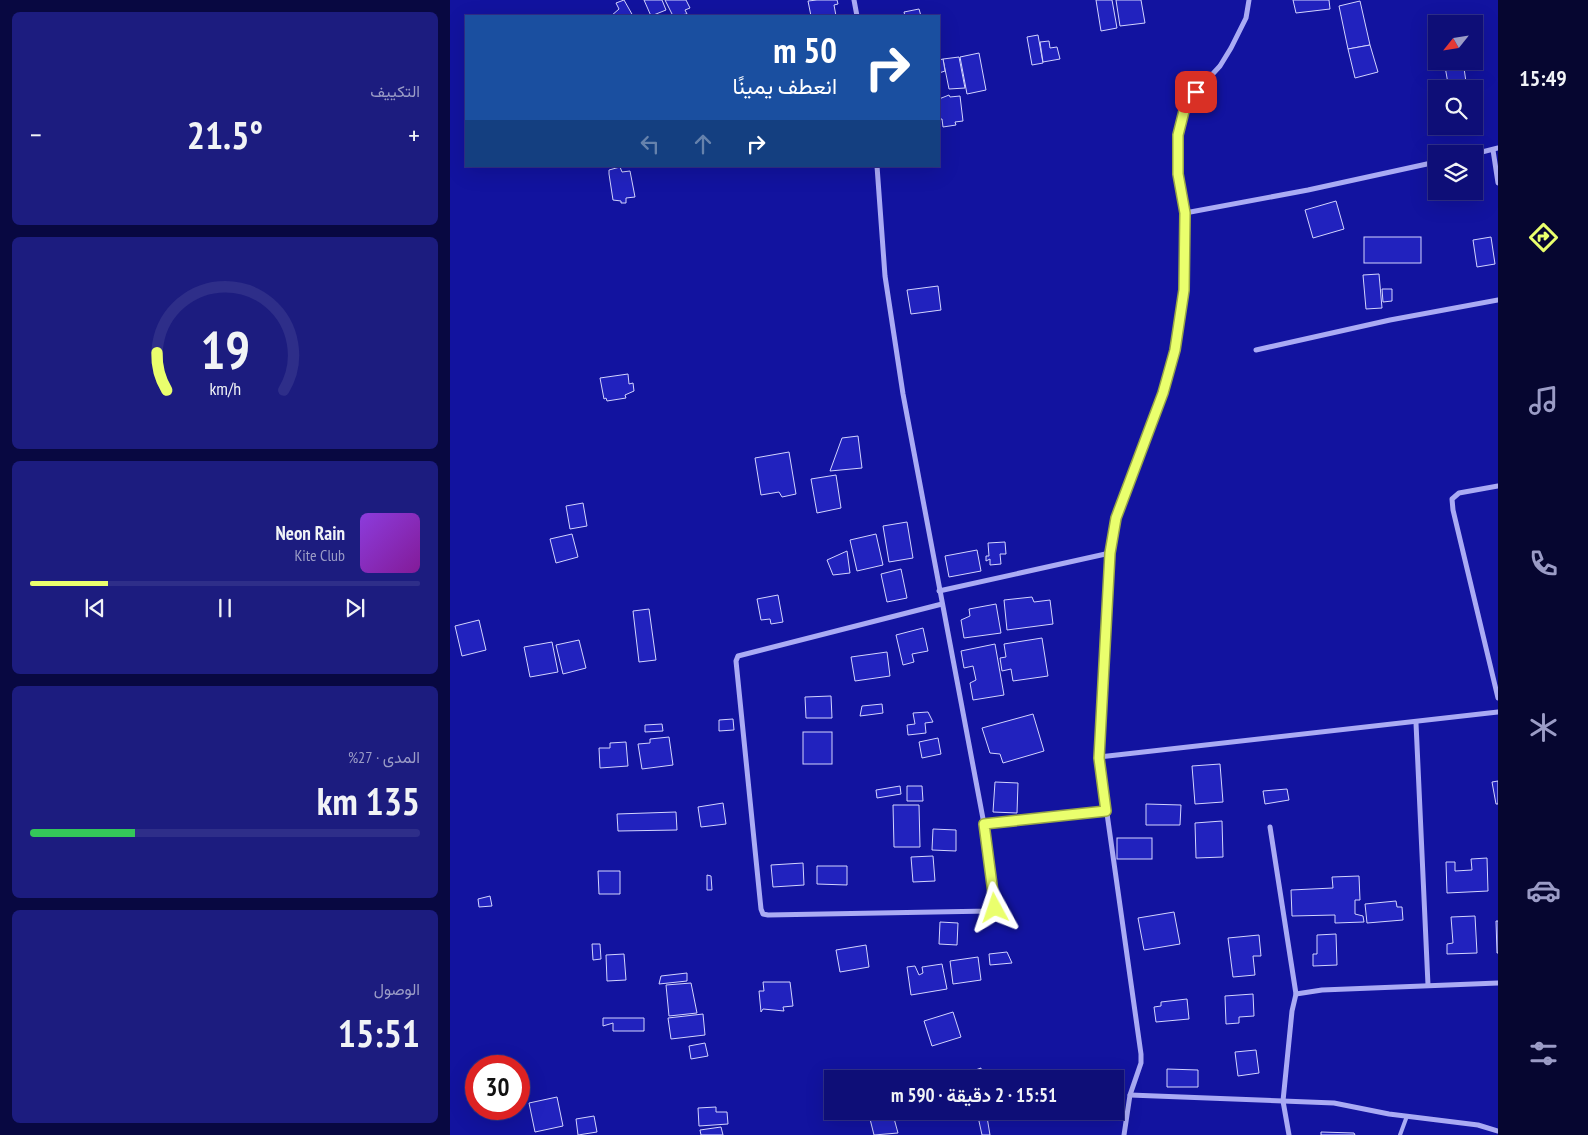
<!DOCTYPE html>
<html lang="ar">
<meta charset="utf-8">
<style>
body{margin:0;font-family:"PT Sans Narrow",Vazirmatn,sans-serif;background:#1c1c7f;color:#f1f3f6;direction:rtl;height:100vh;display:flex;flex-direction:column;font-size:19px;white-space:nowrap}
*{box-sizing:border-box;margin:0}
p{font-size:16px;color:#9b9cc6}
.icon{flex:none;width:28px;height:28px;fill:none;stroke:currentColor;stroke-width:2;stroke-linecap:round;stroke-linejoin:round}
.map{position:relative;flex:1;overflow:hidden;direction:ltr}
.sheet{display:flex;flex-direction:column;gap:12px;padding:12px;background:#080841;width:450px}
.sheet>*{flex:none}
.guide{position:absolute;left:15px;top:15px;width:475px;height:152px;border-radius:0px;box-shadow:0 5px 20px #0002,0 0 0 1px #2e2e89;direction:rtl;background:#1a4fa0;color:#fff;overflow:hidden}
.needle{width:32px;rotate:240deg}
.buttons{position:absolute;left:978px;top:15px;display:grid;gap:10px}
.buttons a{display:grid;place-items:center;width:55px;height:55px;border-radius:0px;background:#0e0e77;box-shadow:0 5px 20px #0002,0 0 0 1px #2e2e89;font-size:25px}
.speed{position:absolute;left:15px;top:1055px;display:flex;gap:10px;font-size:25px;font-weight:700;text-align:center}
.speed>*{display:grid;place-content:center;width:65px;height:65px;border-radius:50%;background:#0e0e77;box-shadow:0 5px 20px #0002,0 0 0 1px #2e2e89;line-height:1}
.speed .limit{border:8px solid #d22;background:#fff;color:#111}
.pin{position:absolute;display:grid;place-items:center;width:42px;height:42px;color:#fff;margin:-21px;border-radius:10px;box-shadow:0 2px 8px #0006}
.me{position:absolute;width:55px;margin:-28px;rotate:355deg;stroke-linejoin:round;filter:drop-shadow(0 0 4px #0008)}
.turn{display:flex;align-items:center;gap:18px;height:105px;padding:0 20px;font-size:22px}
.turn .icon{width:65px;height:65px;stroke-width:2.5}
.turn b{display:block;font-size:35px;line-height:42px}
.lanes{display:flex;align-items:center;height:48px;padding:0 20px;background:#0003;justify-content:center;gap:25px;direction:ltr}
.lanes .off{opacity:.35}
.big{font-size:38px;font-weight:600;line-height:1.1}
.sheet .widget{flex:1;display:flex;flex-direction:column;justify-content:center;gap:8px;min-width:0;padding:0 18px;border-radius:8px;background:#1c1c7f}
.sheet .dial{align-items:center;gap:0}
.dial svg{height:130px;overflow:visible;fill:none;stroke:#2e2e89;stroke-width:7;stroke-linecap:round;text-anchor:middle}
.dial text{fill:#f1f3f6;stroke:none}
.song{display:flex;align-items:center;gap:15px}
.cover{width:60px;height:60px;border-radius:8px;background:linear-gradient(135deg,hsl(270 70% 55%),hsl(290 70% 35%))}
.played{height:5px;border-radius:2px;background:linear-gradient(90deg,#eaff6d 20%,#2e2e89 20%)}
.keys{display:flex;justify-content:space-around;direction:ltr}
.heat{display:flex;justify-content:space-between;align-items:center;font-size:28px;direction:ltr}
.charge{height:8px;border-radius:4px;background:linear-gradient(90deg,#34c759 27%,#2e2e89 0)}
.trip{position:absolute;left:374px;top:1070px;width:300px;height:50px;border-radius:0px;background:#0e0e77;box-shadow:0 5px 20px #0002,0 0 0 1px #2e2e89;font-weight:600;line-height:50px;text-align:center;direction:rtl}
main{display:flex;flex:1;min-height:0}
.tab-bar{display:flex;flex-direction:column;width:90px;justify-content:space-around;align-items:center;background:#060630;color:#9b9cc6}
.tab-bar .icon{width:35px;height:35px}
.tab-bar .active{color:#eaff6d}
.tab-bar b{font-size:22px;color:#f1f3f6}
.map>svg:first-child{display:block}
.building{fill:#2122be;stroke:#d3d4fe}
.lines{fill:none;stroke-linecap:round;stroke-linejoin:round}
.lane{stroke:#aaabf4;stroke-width:4}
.street{stroke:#aaabf4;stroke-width:5}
.route-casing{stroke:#98a647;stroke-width:12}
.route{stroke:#eaff6d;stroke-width:9}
</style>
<main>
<nav class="tab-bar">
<b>15:49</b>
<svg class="icon active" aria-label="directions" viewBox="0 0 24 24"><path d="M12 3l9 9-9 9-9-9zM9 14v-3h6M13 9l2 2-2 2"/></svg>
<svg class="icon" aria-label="music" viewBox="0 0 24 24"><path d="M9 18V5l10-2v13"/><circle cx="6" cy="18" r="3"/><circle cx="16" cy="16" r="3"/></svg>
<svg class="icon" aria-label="phone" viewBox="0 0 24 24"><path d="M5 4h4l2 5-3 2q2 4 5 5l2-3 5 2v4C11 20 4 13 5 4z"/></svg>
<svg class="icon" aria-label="climate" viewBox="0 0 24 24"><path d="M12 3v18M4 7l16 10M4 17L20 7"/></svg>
<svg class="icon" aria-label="car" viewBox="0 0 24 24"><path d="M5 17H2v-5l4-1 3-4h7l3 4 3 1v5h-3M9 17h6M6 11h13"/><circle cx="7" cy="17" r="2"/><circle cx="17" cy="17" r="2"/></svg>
<svg class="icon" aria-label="filters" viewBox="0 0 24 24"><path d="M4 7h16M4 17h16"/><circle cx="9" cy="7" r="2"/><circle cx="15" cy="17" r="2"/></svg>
</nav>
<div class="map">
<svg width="1048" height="1135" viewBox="0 0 1048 1135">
<rect width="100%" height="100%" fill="#12139f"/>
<g class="building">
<path d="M 174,0 L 183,16 L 161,16 L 169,9 L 166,3 Z"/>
<path d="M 194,0 L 212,0 L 216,10 L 201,16 Z"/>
<path d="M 215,0 L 236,0 L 240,8 L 235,10 L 237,14 L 223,16 Z"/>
<path d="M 367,0 L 387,0 L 388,4 L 384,5 L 386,16 L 361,16 L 358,1 Z"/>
<path d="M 646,0 L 662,0 L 667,28 L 651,31 Z"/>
<path d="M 666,0 L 691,0 L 695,23 L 670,26 Z"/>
<path d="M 843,0 L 879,0 L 880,9 L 846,13 Z"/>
<path d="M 910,1 L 920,45 L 898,49 L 889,6 Z"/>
<path d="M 469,9 L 471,16 L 455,16 L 454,12 Z"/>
<path d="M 588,35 L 593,63 L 582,65 L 577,37 Z"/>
<path d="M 599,41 L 600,48 L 607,47 L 610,59 L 593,62 L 590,42 Z"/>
<path d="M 920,45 L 928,72 L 905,78 L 898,49 Z"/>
<path d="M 529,53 L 536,90 L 517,94 L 510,57 Z"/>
<path d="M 509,57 L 515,88 L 499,89 L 493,59 Z"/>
<path d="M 493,59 L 495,71 L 489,73 L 489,60 Z"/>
<path d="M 994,61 L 1013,61 L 1017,89 L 999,89 Z"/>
<path d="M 499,95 L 500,97 L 510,96 L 513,121 L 505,122 L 506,125 L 493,127 L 492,119 L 490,119 L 489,124 L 489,99 Z"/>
<path d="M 170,167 L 172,172 L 180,171 L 185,197 L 176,198 L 176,203 L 171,203 L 171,201 L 163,200 L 159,174 L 159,170 Z"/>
<path d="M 886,201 L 894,229 L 863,238 L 855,210 Z"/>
<rect x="914" y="237" width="57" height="26"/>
<path d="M 1041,237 L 1045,264 L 1027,267 L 1023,240 Z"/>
<path d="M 929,274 L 932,308 L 916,309 L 913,275 Z"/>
<path d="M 488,286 L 491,310 L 461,314 L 457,290 Z"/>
<path d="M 932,289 L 942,289 L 942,301 L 933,302 Z"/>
<path d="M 178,374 L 179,384 L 183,383 L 184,391 L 175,395 L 176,398 L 157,401 L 156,398 L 154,399 L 150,378 Z"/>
<path d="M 408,436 L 412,468 L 380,471 L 392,438 Z"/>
<path d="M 339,452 L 346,494 L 332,497 L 329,492 L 311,495 L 305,458 Z"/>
<path d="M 386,475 L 391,508 L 367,513 L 361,479 Z"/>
<path d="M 133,503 L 137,526 L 120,529 L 116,506 Z"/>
<path d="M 457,522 L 463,558 L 439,562 L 433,526 Z"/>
<path d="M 122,534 L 128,557 L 106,563 L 100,539 Z"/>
<path d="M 426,534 L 433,565 L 407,571 L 400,540 Z"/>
<path d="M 555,542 L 556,554 L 550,554 L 551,564 L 540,565 L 540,559 L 536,561 L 536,556 L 539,556 L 538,543 Z"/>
<path d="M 527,550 L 531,571 L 499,577 L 495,556 Z"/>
<path d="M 397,551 L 400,573 L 383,575 L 377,560 Z"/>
<path d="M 451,569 L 457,598 L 437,602 L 431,574 Z"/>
<path d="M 328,595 L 333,622 L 321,624 L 320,619 L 311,620 L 307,599 Z"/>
<path d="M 582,597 L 584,602 L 600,600 L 603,624 L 557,630 L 554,600 Z"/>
<path d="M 546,604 L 551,633 L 514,638 L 511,620 L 520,616 L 519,609 Z"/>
<path d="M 199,609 L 206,660 L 189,662 L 183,611 Z"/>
<path d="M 29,620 L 36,650 L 12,656 L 5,626 Z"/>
<path d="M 473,628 L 478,651 L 462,654 L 464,662 L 453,665 L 446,635 Z"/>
<path d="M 592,638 L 598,676 L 563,681 L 561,669 L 552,671 L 550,658 L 556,657 L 554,644 Z"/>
<path d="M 129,640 L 136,668 L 113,674 L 106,645 Z"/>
<path d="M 102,642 L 108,672 L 80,677 L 74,647 Z"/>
<path d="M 545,644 L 554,695 L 523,700 L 520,683 L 526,680 L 523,666 L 514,668 L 511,651 Z"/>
<path d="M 437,652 L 440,676 L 405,681 L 401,657 Z"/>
<path d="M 381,696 L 382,718 L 356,718 L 355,697 Z"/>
<path d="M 432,704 L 433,713 L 410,716 L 412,706 Z"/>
<path d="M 478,712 L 483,722 L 475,723 L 476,733 L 458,735 L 457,725 L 465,724 L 463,713 Z"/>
<path d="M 583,714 L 594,751 L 553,763 L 550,754 L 540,753 L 532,728 Z"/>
<path d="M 283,719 L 284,730 L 269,731 L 269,720 Z"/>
<path d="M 212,724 L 213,731 L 195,732 L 195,725 Z"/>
<rect x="353" y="732" width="29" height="32"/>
<path d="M 219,737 L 223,765 L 192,769 L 188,744 L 200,743 L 200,739 Z"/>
<path d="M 488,738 L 491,754 L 472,758 L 469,742 Z"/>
<path d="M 176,742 L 178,766 L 150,768 L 149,748 L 160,748 L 160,743 Z"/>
<path d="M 770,764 L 773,802 L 745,804 L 742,766 Z"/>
<path d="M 1048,781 L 1048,804 L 1046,804 L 1042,782 Z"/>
<path d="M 545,782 L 568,783 L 567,813 L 543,812 Z"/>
<path d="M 450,786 L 451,794 L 427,798 L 426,790 Z"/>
<path d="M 457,786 L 472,786 L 473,801 L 457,801 Z"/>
<path d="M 837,789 L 839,800 L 815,804 L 813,791 Z"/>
<path d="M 273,803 L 276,824 L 251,827 L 248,807 Z"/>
<path d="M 696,804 L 731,805 L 730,825 L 696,825 Z"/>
<path d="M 443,805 L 469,805 L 470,847 L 444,847 Z"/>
<path d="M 226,812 L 227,830 L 168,831 L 167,814 Z"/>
<path d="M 772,821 L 773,857 L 746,858 L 745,823 Z"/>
<path d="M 483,829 L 506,830 L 506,851 L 482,850 Z"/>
<rect x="667" y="838" width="35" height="21"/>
<path d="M 483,856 L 485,881 L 463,882 L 461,857 Z"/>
<path d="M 1037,858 L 1038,891 L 997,893 L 996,862 L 1005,862 L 1005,871 L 1022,870 L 1021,859 Z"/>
<path d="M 353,863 L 354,885 L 323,887 L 321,865 Z"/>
<path d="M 367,866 L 397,866 L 397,885 L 367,884 Z"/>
<path d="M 148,871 L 170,871 L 170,894 L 149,894 Z"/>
<path d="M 257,875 L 261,876 L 262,890 L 257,890 Z"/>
<path d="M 909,876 L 910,900 L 905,900 L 905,914 L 913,916 L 914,922 L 885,923 L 885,915 L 842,916 L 841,890 L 883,888 L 882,877 Z"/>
<path d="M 40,896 L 42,906 L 29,907 L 28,899 Z"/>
<path d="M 946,901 L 947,907 L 952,907 L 953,920 L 917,923 L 915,904 Z"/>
<path d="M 724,912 L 730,944 L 694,950 L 688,918 Z"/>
<path d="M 1025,916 L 1027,953 L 997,954 L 997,944 L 1003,943 L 1001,917 Z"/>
<path d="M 1046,921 L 1048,921 L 1048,953 L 1047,953 Z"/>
<path d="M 490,922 L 508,923 L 507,945 L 489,944 Z"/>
<path d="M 886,934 L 887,965 L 863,966 L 863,954 L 867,954 L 867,935 Z"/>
<path d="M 809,935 L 811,956 L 803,956 L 805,975 L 783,977 L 778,938 Z"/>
<path d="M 142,944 L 150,944 L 151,959 L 143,960 Z"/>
<path d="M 416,945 L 419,967 L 390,972 L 386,950 Z"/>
<path d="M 557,952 L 562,963 L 540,965 L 539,954 Z"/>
<path d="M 174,954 L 176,980 L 157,981 L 156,955 Z"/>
<path d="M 528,957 L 531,980 L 503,984 L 500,961 Z"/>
<path d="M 492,964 L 497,989 L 461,995 L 457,967 L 465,966 L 469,975 L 473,973 L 472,967 Z"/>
<path d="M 237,973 L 237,981 L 209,984 L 211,976 Z"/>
<path d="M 313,982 L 340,982 L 343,1006 L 333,1007 L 334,1011 L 313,1009 L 311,1012 L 309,991 L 314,991 Z"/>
<path d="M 241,983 L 247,1013 L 219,1016 L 216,985 Z"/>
<path d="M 803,994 L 804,1016 L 789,1017 L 789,1023 L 776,1024 L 775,996 Z"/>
<path d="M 737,999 L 739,1019 L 706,1022 L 704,1007 L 711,1006 L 711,1002 Z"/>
<path d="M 503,1012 L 511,1037 L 482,1046 L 474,1021 Z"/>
<path d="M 253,1014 L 255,1035 L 221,1039 L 218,1018 Z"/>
<path d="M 153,1018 L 194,1018 L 194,1031 L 163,1031 L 163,1023 L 153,1026 Z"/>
<path d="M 255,1043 L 258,1056 L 241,1059 L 239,1046 Z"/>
<path d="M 806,1050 L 809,1073 L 788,1076 L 785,1052 Z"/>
<path d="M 531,1068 L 531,1077 L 523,1079 L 520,1072 Z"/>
<path d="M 717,1069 L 748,1070 L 748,1087 L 717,1087 Z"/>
<path d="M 512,1075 L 513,1079 L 494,1079 Z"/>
<path d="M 107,1097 L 113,1126 L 85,1132 L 79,1103 Z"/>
<path d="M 266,1107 L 266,1112 L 277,1112 L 278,1124 L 249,1126 L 248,1108 Z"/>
<path d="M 432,1111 L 442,1111 L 448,1133 L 424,1135 L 419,1115 Z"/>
<path d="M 536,1111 L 540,1135 L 532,1135 L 527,1112 Z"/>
<path d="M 144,1116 L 147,1132 L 128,1135 L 126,1119 Z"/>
<path d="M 271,1127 L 273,1135 L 251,1135 L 250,1130 Z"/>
<path d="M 871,1132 L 904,1133 L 905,1135 L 871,1135 Z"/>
</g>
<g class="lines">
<path class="lane" d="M 950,1135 L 957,1116"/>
<g class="street">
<path d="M 404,0 L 407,16"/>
<path d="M 1043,150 L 1048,183"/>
<path d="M 1024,154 L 1048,148"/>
<path d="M 427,166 L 435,276 L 453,394 L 534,824 L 655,811"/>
<path d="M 735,213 L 858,190 L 986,162"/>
<path d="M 806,350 L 940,320 L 1048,300"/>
<path d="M 1048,486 L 1009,493 L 1002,499 L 1003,510 L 1048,698"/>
<path d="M 489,591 L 660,553"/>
<path d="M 492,604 L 288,656 L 286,661 L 311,909 L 313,914 L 318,915 L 540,911 L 545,908 L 546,903 L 534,824"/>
<path d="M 966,723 L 978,985"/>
<path d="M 649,757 L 1048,712"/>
<path d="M 820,827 L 846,994"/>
<path d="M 680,1095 L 884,1103 L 939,1114 L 1028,1125 L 1048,1131"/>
<path d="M 674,1135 L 680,1095 L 691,1063 L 691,1054 L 649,757 L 660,553 L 666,518 L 713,393 L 725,351 L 731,318 L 735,213 L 729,174 L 728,135 L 734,111 L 746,92 L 770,66 L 781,48 L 796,18 L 799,0"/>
<path d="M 839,1135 L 833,1101 L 842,1011 L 846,994 L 872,990 L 1048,983"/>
</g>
</g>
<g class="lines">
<defs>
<path id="route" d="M 545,908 L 534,824 L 656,811 L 649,758 L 660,553 L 666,518 L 713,393 L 725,350 L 734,290 L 735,213 L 728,174 L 728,135 L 734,111 L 746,92"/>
</defs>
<use href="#route" class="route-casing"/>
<use href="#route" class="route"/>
</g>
</svg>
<div class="buttons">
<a><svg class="needle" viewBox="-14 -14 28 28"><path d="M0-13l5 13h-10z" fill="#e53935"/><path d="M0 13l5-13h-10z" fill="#9b9cc6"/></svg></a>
<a><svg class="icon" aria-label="search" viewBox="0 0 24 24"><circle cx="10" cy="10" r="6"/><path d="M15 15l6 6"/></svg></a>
<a><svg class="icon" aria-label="layers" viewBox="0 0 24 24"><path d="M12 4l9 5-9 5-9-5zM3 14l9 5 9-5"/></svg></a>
</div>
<div class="speed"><div class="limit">30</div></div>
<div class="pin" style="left:746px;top:92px;background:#d93025"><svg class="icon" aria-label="arrive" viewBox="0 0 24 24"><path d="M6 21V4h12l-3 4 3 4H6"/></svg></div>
<svg class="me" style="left:545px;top:908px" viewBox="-20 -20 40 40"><path d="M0-17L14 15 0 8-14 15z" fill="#eaff6d" stroke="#fff" stroke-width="4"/></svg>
<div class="trip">15:51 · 2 دقيقة · 590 m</div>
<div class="guide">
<div class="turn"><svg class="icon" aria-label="right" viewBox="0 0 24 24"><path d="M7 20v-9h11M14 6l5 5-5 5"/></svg><div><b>50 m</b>انعطف يمينًا</div></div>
<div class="lanes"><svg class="icon off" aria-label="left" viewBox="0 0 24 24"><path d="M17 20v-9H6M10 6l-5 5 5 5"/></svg><svg class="icon off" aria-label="ahead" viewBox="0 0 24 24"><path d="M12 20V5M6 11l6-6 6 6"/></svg><svg class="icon" aria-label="right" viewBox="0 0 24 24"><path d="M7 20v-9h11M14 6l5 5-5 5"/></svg></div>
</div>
</div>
<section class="sheet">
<div class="widget"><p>التكييف</p>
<div class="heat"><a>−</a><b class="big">21.5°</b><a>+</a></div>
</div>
<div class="widget dial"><svg viewBox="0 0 100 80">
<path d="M14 69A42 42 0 1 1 86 69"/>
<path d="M14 69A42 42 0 0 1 8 46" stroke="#eaff6d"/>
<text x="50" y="56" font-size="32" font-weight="700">19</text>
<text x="50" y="72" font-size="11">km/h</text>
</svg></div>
<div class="widget">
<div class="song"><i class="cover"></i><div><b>Neon Rain</b><p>Kite Club</p></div></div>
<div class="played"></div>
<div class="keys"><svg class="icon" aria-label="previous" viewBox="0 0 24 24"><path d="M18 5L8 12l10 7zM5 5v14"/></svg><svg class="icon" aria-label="pause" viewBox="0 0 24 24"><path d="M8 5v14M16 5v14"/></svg><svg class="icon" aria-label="next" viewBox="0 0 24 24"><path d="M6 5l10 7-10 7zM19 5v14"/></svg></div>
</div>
<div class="widget"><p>المدى · 27%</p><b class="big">135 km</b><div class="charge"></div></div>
<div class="widget"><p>الوصول</p><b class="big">15:51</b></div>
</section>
</main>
